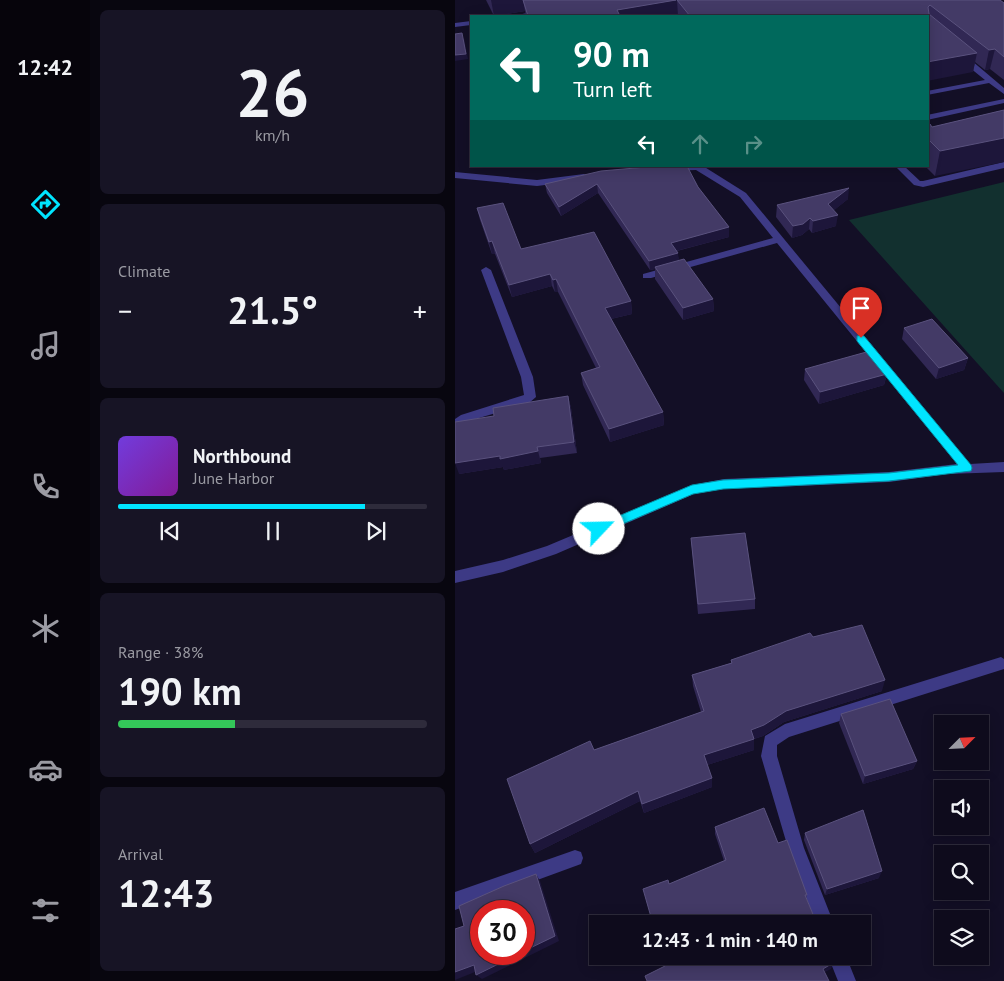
<!DOCTYPE html>
<meta charset="utf-8">
<style>
body{margin:0;font-family:"PT Sans",sans-serif;background:#171425;color:#f1f3f6;height:100vh;display:flex;flex-direction:column;font-size:19px;white-space:nowrap}
*{box-sizing:border-box;margin:0}
p{font-size:16px;color:#9b9ba3}
.icon{flex:none;width:28px;height:28px;fill:none;stroke:currentColor;stroke-width:2;stroke-linecap:round;stroke-linejoin:round}
.map{position:relative;flex:1;overflow:hidden}
.panel{display:flex;flex-direction:column;gap:10px;padding:10px;background:#08060f;width:365px}
.panel>*{flex:none}
.top-card{position:absolute;left:15px;top:15px;width:459px;height:152px;border-radius:0px;box-shadow:0 2px 12px #0003,0 0 0 1px #2e2b3b;background:#00695c;color:#fff;overflow:hidden}
.needle{width:32px;rotate:66deg}
.tools{position:absolute;left:479px;top:715px;display:grid;gap:10px}
.tools a{display:grid;place-items:center;width:55px;height:55px;border-radius:0px;background:#0e0b1c;box-shadow:0 2px 12px #0003,0 0 0 1px #2e2b3b;font-size:25px}
.speed{position:absolute;left:15px;top:900px;display:flex;gap:10px;font-size:25px;font-weight:700;text-align:center}
.speed>*{display:grid;place-content:center;width:65px;height:65px;border-radius:50%;background:#0e0b1c;box-shadow:0 2px 12px #0003,0 0 0 1px #2e2b3b;line-height:1}
.speed .limit{border:8px solid #d22;background:#fff;color:#111}
.pin{position:absolute;display:grid;place-items:center;width:42px;height:42px;color:#fff;margin:-51px -21px;border-radius:50% 50% 50% 0;rotate:-45deg;box-shadow:0 0 5px #0007}
.pin .icon{rotate:45deg}
.me{position:absolute;width:55px;margin:-28px;rotate:66deg;stroke-linejoin:round;filter:drop-shadow(0 0 4px #0008)}
.turn{display:flex;align-items:center;gap:18px;height:105px;padding:0 20px;font-size:22px}
.turn .icon{width:65px;height:65px;stroke-width:2.5}
.turn b{display:block;font-size:35px;line-height:42px}
.lanes{display:flex;align-items:center;height:48px;padding:0 20px;background:#0003;justify-content:center;gap:25px;direction:ltr}
.lanes .off{opacity:.35}
.big{font-size:38px;font-weight:700;line-height:1.1}
.panel .card{flex:1;display:flex;flex-direction:column;justify-content:center;gap:8px;min-width:0;padding:0 18px;border-radius:8px;background:#171425}
.panel .dial{align-items:center;gap:0}
.dial b{font-size:65px;line-height:1}
.song{display:flex;align-items:center;gap:15px}
.cover{width:60px;height:60px;border-radius:8px;background:linear-gradient(135deg,hsl(260 70% 55%),hsl(290 70% 35%))}
.played{height:5px;border-radius:2px;background:linear-gradient(90deg,#00e5ff 80%,#2e2b3b 80%)}
.keys{display:flex;justify-content:space-around;direction:ltr}
.heat{display:flex;justify-content:space-between;align-items:center;font-size:28px;direction:ltr}
.charge{height:8px;border-radius:4px;background:linear-gradient(90deg,#34c759 38%,#2e2b3b 0)}
.trip{position:absolute;left:134px;top:915px;width:282px;height:50px;border-radius:0px;background:#0e0b1c;box-shadow:0 2px 12px #0003,0 0 0 1px #2e2b3b;font-weight:700;line-height:50px;text-align:center}
main{display:flex;flex:1;min-height:0}
.tab-bar{display:flex;flex-direction:column;width:90px;justify-content:space-around;align-items:center;background:#06040b;color:#9b9ba3}
.tab-bar .icon{width:35px;height:35px}
.tab-bar .active{color:#00e5ff}
.tab-bar b{font-size:22px;color:#f1f3f6}
.map>svg:first-child{display:block}
.green{fill:#12302f}
.lines{fill:none;stroke-linecap:round;stroke-linejoin:round}
.lane{fill:#3d3a85;fill-rule:evenodd}
.street{fill:#3d3a85;fill-rule:evenodd}
.wall{fill:#312854}
.shaded-wall{fill:#1d163a}
.building{fill:#433a66;stroke:#5a527e}
.route{fill:#00e5ff;stroke:#0095a6}
</style>
<main>
<nav class="tab-bar">
<b>12:42</b>
<svg class="icon active" aria-label="directions" viewBox="0 0 24 24"><path d="M12 3l9 9-9 9-9-9zM9 14v-3h6M13 9l2 2-2 2"/></svg>
<svg class="icon" aria-label="music" viewBox="0 0 24 24"><path d="M9 18V5l10-2v13"/><circle cx="6" cy="18" r="3"/><circle cx="16" cy="16" r="3"/></svg>
<svg class="icon" aria-label="phone" viewBox="0 0 24 24"><path d="M5 4h4l2 5-3 2q2 4 5 5l2-3 5 2v4C11 20 4 13 5 4z"/></svg>
<svg class="icon" aria-label="climate" viewBox="0 0 24 24"><path d="M12 3v18M4 7l16 10M4 17L20 7"/></svg>
<svg class="icon" aria-label="car" viewBox="0 0 24 24"><path d="M5 17H2v-5l4-1 3-4h7l3 4 3 1v5h-3M9 17h6M6 11h13"/><circle cx="7" cy="17" r="2"/><circle cx="17" cy="17" r="2"/></svg>
<svg class="icon" aria-label="filters" viewBox="0 0 24 24"><path d="M4 7h16M4 17h16"/><circle cx="9" cy="7" r="2"/><circle cx="15" cy="17" r="2"/></svg>
</nav>
<section class="panel">
<div class="card dial"><b>26</b><p>km/h</p></div>
<div class="card"><p>Climate</p>
<div class="heat"><a>−</a><b class="big">21.5°</b><a>+</a></div>
</div>
<div class="card">
<div class="song"><i class="cover"></i><div><b>Northbound</b><p>June Harbor</p></div></div>
<div class="played"></div>
<div class="keys"><svg class="icon" aria-label="previous" viewBox="0 0 24 24"><path d="M18 5L8 12l10 7zM5 5v14"/></svg><svg class="icon" aria-label="pause" viewBox="0 0 24 24"><path d="M8 5v14M16 5v14"/></svg><svg class="icon" aria-label="next" viewBox="0 0 24 24"><path d="M6 5l10 7-10 7zM19 5v14"/></svg></div>
</div>
<div class="card"><p>Range · 38%</p><b class="big">190 km</b><div class="charge"></div></div>
<div class="card"><p>Arrival</p><b class="big">12:43</b></div>
</section>
<div class="map">
<svg width="549" height="981" viewBox="0 0 549 981">
<rect width="100%" height="100%" fill="#130f26"/>
<path class="green" d="M 549,182 L 549,393 L 394,220 Z"/>
<g class="lines">
<g class="lane">
<path d="M 504,55 L 510,55 L 549,88 L 549,94 L 534,83 L 472,95 L 472,91 L 530,80 L 504,59 Z"/>
<path d="M 549,99 L 549,103 L 472,120 L 472,115 Z"/>
<path d="M 549,162 L 549,168 L 468,187 L 459,185 L 440,166 L 449,166 L 465,181 L 468,181 Z"/>
</g>
<g class="street">
<path d="M 86,10 L 88,11 L 88,13 L 58,16 Z"/>
<path d="M 16,21 L 16,25 L 0,27 L 0,23 Z"/>
<path d="M 216,166 L 248,166 L 291,193 L 515,464 L 549,462 L 549,472 L 493,474 L 434,482 L 269,489 L 239,494 L 101,554 L 48,572 L 0,583 L 0,571 L 48,560 L 92,546 L 237,485 L 269,479 L 434,472 L 502,464 L 322,243 L 196,278 L 188,278 L 188,274 L 318,238 L 285,197 L 241,170 L 213,171 L 213,167 Z"/>
<path d="M 0,172 L 82,180 L 129,174 L 133,177 L 129,180 L 82,186 L 0,178 Z"/>
<path d="M 31,267 L 36,270 L 78,377 L 81,397 L 74,403 L 14,421 L 0,429 L 0,419 L 6,415 L 69,395 L 66,377 L 26,270 Z"/>
<path d="M 546,657 L 549,659 L 549,669 L 334,737 L 322,745 L 322,756 L 349,848 L 379,924 L 361,924 L 333,848 L 306,756 L 310,736 L 330,724 Z"/>
<path d="M 120,850 L 126,852 L 128,858 L 126,864 L 0,910 L 0,892 Z"/>
<path d="M 373,956 L 391,956 L 401,981 L 383,981 Z"/>
</g>
</g>
<g class="wall">
<path d="M 31,0 L 545,0 L 549,3 L 549,80 L 535,69 L 530,70 L 520,62 L 518,72 L 472,16 L 71,16 L 70,11 L 39,16 Z"/>
<path d="M 549,110 L 480,176 L 470,166 L 472,166 L 472,124 L 477,127 Z"/>
<path d="M 168,166 L 198,166 L 169,168 Z"/>
<path d="M 90,184 L 243,187 L 274,227 L 274,237 L 222,251 L 224,261 L 258,299 L 259,311 L 228,320 L 200,279 L 200,269 L 195,270 L 143,193 L 106,216 L 92,193 Z"/>
<path d="M 393,199 L 379,210 L 381,226 L 357,233 L 354,229 L 347,235 L 337,238 L 321,217 L 322,205 Z"/>
<path d="M 22,208 L 66,249 L 176,301 L 177,314 L 156,319 L 208,412 L 209,425 L 155,442 L 128,385 L 126,373 L 141,368 L 103,292 L 100,292 L 97,286 L 57,297 L 40,254 L 37,254 L 25,220 Z"/>
<path d="M 449,328 L 513,358 L 509,370 L 481,379 L 447,339 Z"/>
<path d="M 350,369 L 432,374 L 429,385 L 364,404 L 349,380 Z"/>
<path d="M 113,396 L 116,408 L 122,453 L 85,458 L 86,463 L 49,470 L 48,467 L 4,474 L 39,416 Z"/>
<path d="M 236,538 L 300,599 L 300,609 L 243,614 Z"/>
<path d="M 358,637 L 427,691 L 329,722 L 308,736 L 299,739 L 299,750 L 252,765 L 257,778 L 257,787 L 189,813 L 185,801 L 80,853 L 75,844 L 139,750 L 246,712 L 238,686 L 237,675 L 276,663 L 276,660 Z"/>
<path d="M 386,714 L 462,761 L 458,769 L 408,784 L 384,723 Z"/>
<path d="M 260,827 L 323,843 L 352,895 L 351,898 L 214,884 L 269,861 L 260,834 Z"/>
<path d="M 350,833 L 424,878 L 370,895 L 349,840 Z"/>
</g>
<g class="shaded-wall">
<path d="M 36,0 L 68,0 L 70,11 L 39,16 Z"/>
<path d="M 222,0 L 223,16 L 162,16 L 162,10 Z"/>
<path d="M 9,38 L 13,59 L 0,61 L 0,55 Z"/>
<path d="M 540,49 L 535,69 L 530,70 L 534,50 Z"/>
<path d="M 522,53 L 518,72 L 472,81 L 472,62 Z"/>
<path d="M 549,138 L 549,162 L 480,176 L 485,151 Z"/>
<path d="M 142,184 L 143,193 L 106,216 L 104,207 Z"/>
<path d="M 394,188 L 393,199 L 372,216 L 373,204 Z"/>
<path d="M 383,215 L 381,226 L 357,233 L 358,221 Z"/>
<path d="M 355,218 L 354,229 L 347,235 L 337,238 L 338,226 Z"/>
<path d="M 274,227 L 274,237 L 217,252 L 216,243 Z"/>
<path d="M 37,241 L 40,254 L 37,254 L 34,242 Z"/>
<path d="M 223,253 L 224,262 L 200,267 L 200,269 L 195,270 L 194,261 Z"/>
<path d="M 95,274 L 97,286 L 57,297 L 54,285 Z"/>
<path d="M 101,279 L 103,292 L 100,292 L 98,280 Z"/>
<path d="M 258,299 L 259,311 L 228,320 L 228,308 Z"/>
<path d="M 176,301 L 177,314 L 151,320 L 150,308 Z"/>
<path d="M 513,358 L 509,370 L 481,379 L 484,368 Z"/>
<path d="M 432,374 L 429,385 L 364,404 L 365,392 Z"/>
<path d="M 113,396 L 116,408 L 122,453 L 119,442 Z"/>
<path d="M 208,412 L 209,425 L 155,442 L 154,429 Z"/>
<path d="M 82,447 L 86,463 L 49,470 L 48,467 L 4,474 L 0,463 Z"/>
<path d="M 430,680 L 427,691 L 329,722 L 308,736 L 299,739 L 299,750 L 249,766 L 249,755 L 331,711 Z"/>
<path d="M 462,761 L 458,769 L 408,784 L 410,776 Z"/>
<path d="M 257,778 L 257,787 L 189,813 L 187,804 Z"/>
<path d="M 183,791 L 185,801 L 80,853 L 75,844 Z"/>
<path d="M 427,871 L 424,878 L 370,895 L 372,889 Z"/>
<path d="M 81,874 L 85,881 L 104,941 L 27,979 L 21,975 L 64,954 L 69,954 Z"/>
<path d="M 378,963 L 376,969 L 366,974 L 368,969 Z"/>
<path d="M 19,965 L 25,970 L 0,980 L 0,972 Z"/>
</g>
<g class="building">
<path d="M 68,0 L 221,0 L 162,10 L 165,16 L 73,16 Z"/>
<path d="M 222,0 L 545,0 L 549,3 L 549,57 L 540,49 L 534,50 L 475,5 L 473,7 L 474,14 L 522,53 L 472,62 L 472,16 L 235,16 Z"/>
<path d="M 7,33 L 11,54 L 0,55 L 0,34 Z"/>
<path d="M 549,110 L 549,138 L 485,151 L 472,138 L 472,124 L 475,124 L 477,127 Z"/>
<path d="M 203,166 L 232,166 L 243,187 L 274,227 L 216,243 L 223,253 L 194,261 L 142,184 L 104,207 L 90,184 L 146,171 Z"/>
<path d="M 394,188 L 373,204 L 383,215 L 358,221 L 355,218 L 348,224 L 338,226 L 322,205 Z"/>
<path d="M 48,203 L 66,249 L 139,232 L 176,301 L 150,308 L 208,412 L 154,429 L 126,373 L 145,367 L 101,279 L 98,280 L 95,274 L 54,285 L 37,241 L 34,242 L 22,208 Z"/>
<path d="M 229,259 L 258,299 L 228,308 L 200,267 Z"/>
<path d="M 477,319 L 513,358 L 484,368 L 449,328 Z"/>
<path d="M 415,351 L 432,374 L 365,392 L 350,369 Z"/>
<path d="M 113,396 L 119,442 L 82,447 L 83,451 L 45,459 L 45,456 L 0,463 L 0,422 L 39,416 L 38,408 Z"/>
<path d="M 290,533 L 300,599 L 243,604 L 236,538 Z"/>
<path d="M 407,625 L 430,680 L 331,711 L 309,725 L 296,730 L 299,739 L 249,755 L 257,778 L 187,804 L 183,791 L 75,844 L 52,779 L 135,741 L 139,750 L 249,711 L 237,675 L 277,663 L 276,660 L 355,633 L 358,637 Z"/>
<path d="M 435,699 L 462,761 L 410,776 L 386,714 Z"/>
<path d="M 309,808 L 323,843 L 332,840 L 352,895 L 350,895 L 362,924 L 198,924 L 188,889 L 213,880 L 214,884 L 271,860 L 260,827 Z"/>
<path d="M 408,810 L 427,871 L 372,889 L 350,833 Z"/>
<path d="M 81,874 L 100,936 L 69,951 L 69,911 L 26,911 L 26,954 L 64,954 L 21,975 L 19,965 L 0,972 L 0,929 L 9,926 L 4,906 L 49,886 Z"/>
<path d="M 207,956 L 375,956 L 378,963 L 368,969 L 374,981 L 192,981 L 190,976 L 210,966 Z"/>
</g>
<path class="route" d="M 406,335 L 409,336 L 516,465 L 517,468 L 516,471 L 434,481 L 268,489 L 238,494 L 149,532 L 140,532 L 138,529 L 140,526 L 237,485 L 268,480 L 434,473 L 503,465 L 402,341 L 402,336 Z"/>
</svg>
<div class="tools">
<a><svg class="needle" viewBox="-14 -14 28 28"><path d="M0-13l5 13h-10z" fill="#e53935"/><path d="M0 13l5-13h-10z" fill="#9b9ba3"/></svg></a>
<a><svg class="icon" aria-label="sound" viewBox="0 0 24 24"><path d="M4 9h4l5-4v14l-5-4H4zM17 9q2 3 0 6"/></svg></a>
<a><svg class="icon" aria-label="search" viewBox="0 0 24 24"><circle cx="10" cy="10" r="6"/><path d="M15 15l6 6"/></svg></a>
<a><svg class="icon" aria-label="layers" viewBox="0 0 24 24"><path d="M12 4l9 5-9 5-9-5zM3 14l9 5 9-5"/></svg></a>
</div>
<div class="speed"><div class="limit">30</div></div>
<div class="pin" style="left:406px;top:338px;background:#d93025"><svg class="icon" aria-label="arrive" viewBox="0 0 24 24"><path d="M6 21V4h12l-3 4 3 4H6"/></svg></div>
<svg class="me" style="left:144px;top:529px" viewBox="-20 -20 40 40"><circle r="19" fill="#fff"/><path d="M0-13L10 11 0 6-10 11z" fill="#00e5ff"/></svg>
<div class="trip">12:43 · 1 min · 140 m</div>
<div class="top-card">
<div class="turn"><svg class="icon" aria-label="left" viewBox="0 0 24 24"><path d="M17 20v-9H6M10 6l-5 5 5 5"/></svg><div><b>90 m</b>Turn left</div></div>
<div class="lanes"><svg class="icon" aria-label="left" viewBox="0 0 24 24"><path d="M17 20v-9H6M10 6l-5 5 5 5"/></svg><svg class="icon off" aria-label="ahead" viewBox="0 0 24 24"><path d="M12 20V5M6 11l6-6 6 6"/></svg><svg class="icon off" aria-label="right" viewBox="0 0 24 24"><path d="M7 20v-9h11M14 6l5 5-5 5"/></svg></div>
</div>
</div>
</main>
